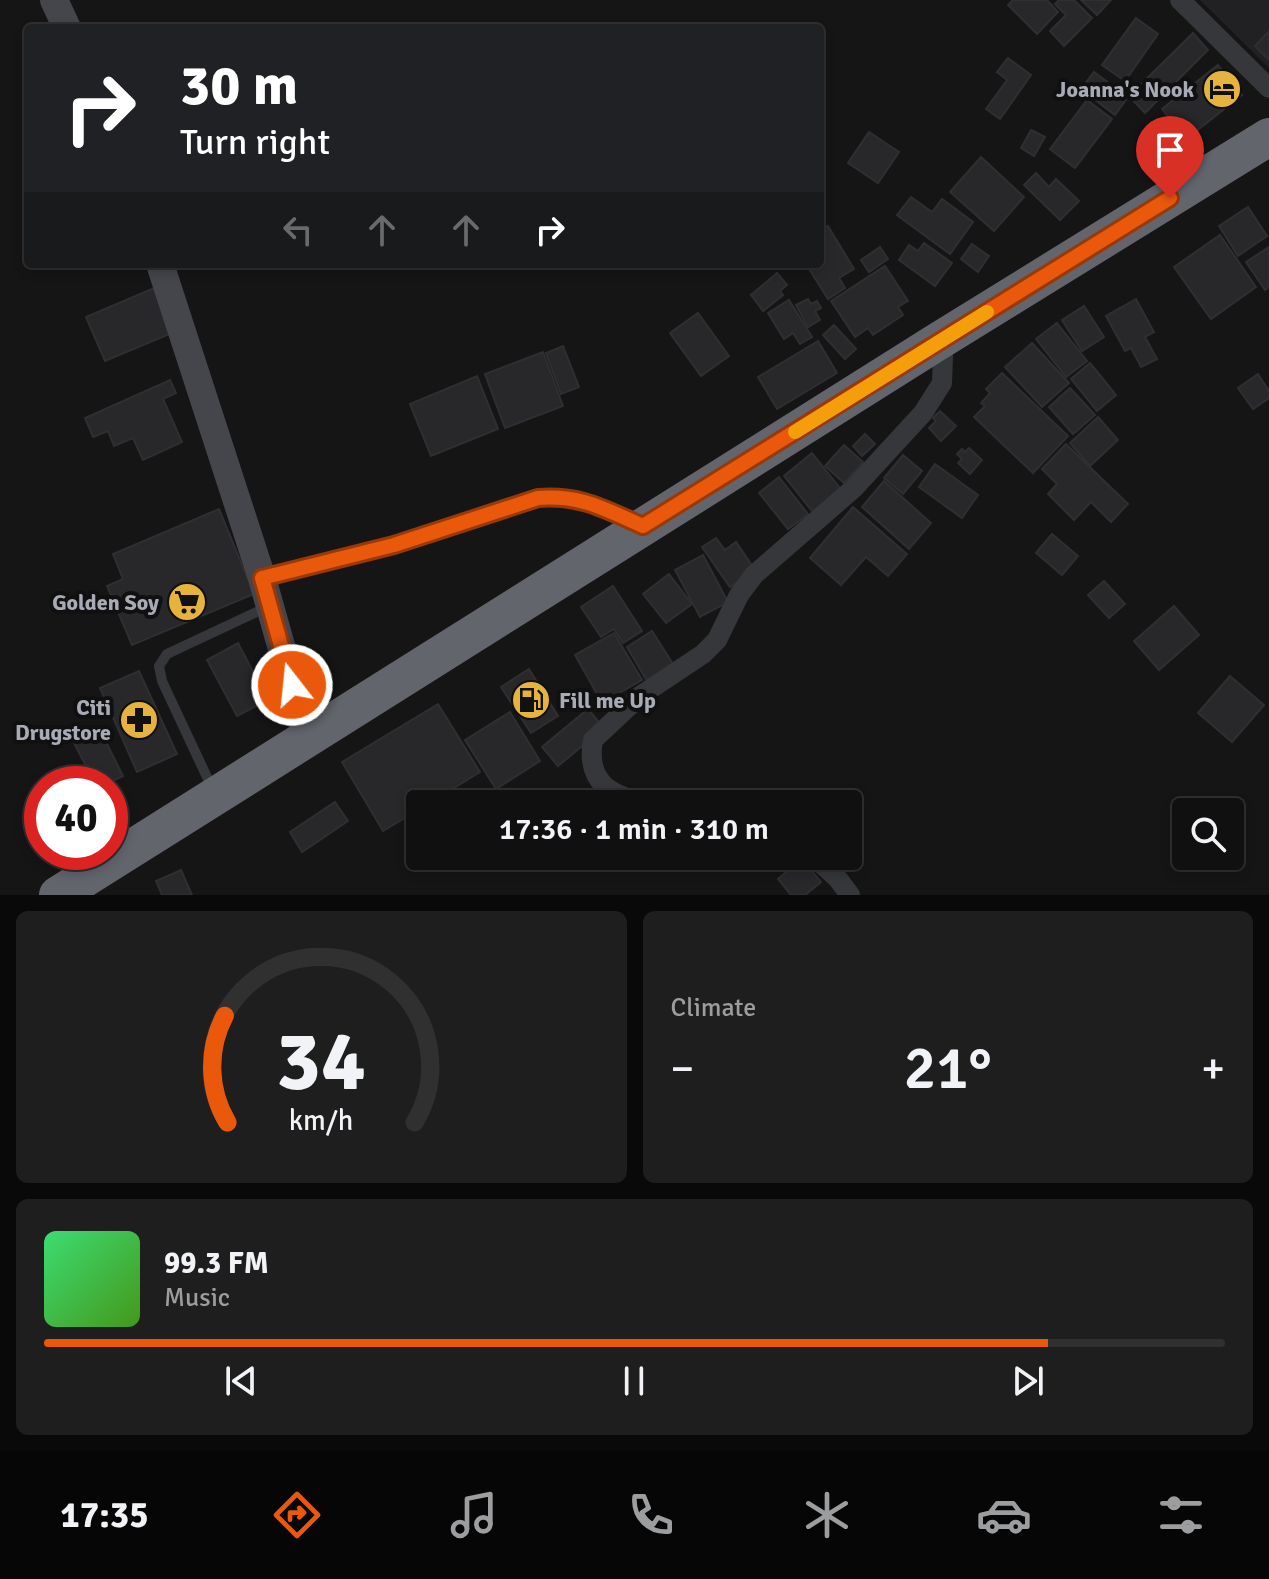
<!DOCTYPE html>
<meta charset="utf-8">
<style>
body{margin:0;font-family:Signika,sans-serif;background:#1e1e1e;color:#f1f3f6;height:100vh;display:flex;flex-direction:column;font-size:30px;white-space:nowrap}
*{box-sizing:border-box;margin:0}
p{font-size:26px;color:#9c9d9f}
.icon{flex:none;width:44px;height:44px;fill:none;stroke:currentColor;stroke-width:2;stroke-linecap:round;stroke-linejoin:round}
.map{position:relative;height:895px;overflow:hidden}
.drawer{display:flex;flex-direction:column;gap:16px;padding:16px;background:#090909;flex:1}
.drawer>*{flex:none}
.guide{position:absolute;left:24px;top:24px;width:800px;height:244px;border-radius:8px;box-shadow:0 4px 12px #0003,0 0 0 2px #303030;background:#202124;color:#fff;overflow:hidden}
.controls{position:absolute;left:1172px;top:798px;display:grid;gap:16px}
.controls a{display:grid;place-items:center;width:72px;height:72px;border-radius:8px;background:#101010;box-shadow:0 4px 12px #0003,0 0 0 2px #303030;font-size:40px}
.speed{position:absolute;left:24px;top:766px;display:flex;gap:16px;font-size:40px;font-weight:700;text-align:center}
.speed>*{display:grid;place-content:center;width:104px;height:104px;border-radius:50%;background:#101010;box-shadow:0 4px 12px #0003,0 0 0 2px #303030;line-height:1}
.speed .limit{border:12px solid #d22;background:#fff;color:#111}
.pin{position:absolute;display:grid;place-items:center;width:68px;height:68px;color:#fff;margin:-82px -34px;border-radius:50% 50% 50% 0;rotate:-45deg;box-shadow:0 0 8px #0007}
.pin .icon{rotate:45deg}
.me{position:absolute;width:88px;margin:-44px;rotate:344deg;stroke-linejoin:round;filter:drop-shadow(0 0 6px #0008)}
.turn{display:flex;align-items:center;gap:28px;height:168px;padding:0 24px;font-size:36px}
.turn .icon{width:104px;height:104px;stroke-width:2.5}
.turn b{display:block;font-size:56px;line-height:68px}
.lanes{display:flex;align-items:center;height:76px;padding:0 24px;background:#0003;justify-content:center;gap:40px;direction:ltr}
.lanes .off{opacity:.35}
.big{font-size:60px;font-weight:600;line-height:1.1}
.drawer .card{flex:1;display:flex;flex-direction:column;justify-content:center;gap:12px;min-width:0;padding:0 28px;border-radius:12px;background:#1e1e1e}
.drawer .dial{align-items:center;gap:0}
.dial svg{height:208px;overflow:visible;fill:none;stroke:#303030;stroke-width:7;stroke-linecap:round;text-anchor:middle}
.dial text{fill:#f1f3f6;stroke:none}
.song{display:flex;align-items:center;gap:24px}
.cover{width:96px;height:96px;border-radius:12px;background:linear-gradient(135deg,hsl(140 70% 55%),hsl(100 70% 35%))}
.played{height:8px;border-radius:4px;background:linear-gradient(90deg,#ea580c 85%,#303030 85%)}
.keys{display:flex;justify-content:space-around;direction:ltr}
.heat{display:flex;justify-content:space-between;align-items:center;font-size:44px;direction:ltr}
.drawer .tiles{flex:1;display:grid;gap:16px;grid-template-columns:1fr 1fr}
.card:last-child{grid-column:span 2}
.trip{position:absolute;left:406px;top:790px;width:456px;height:80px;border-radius:8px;background:#101010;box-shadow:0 4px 12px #0003,0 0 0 2px #303030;font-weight:600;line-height:80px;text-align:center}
.tabs{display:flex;height:128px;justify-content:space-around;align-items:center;background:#060606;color:#9c9d9f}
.tabs .icon{width:56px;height:56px}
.tabs .on{color:#ea580c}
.tabs b{font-size:36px;color:#f1f3f6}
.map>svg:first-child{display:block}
.built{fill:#212123}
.building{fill:#28282a;stroke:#2f2f32;stroke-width:2}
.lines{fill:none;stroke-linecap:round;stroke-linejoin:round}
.lane{stroke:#36373b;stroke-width:10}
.street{stroke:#36373b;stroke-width:20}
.secondary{stroke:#44464b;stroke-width:28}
.highway{stroke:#62656c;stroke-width:38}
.route-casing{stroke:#983908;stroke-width:20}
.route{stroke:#ea580c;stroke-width:14}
.slow{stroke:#f59e0b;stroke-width:14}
.labels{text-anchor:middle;stroke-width:8;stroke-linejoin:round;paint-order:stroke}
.poi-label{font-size:22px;font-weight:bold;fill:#a8abb6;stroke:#101011;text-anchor:end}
</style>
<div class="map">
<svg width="1269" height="895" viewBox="0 0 1269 895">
<rect width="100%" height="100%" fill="#151516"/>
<path class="built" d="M 1200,0 L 1269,0 L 1269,68 Z"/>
<g class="building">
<path d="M 1013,0 L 1047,0 L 1058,12 L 1037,34 L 1008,5 Z"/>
<path d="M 1059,0 L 1074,0 L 1092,18 L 1064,46 L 1050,31 L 1066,15 L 1055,4 Z"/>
<path d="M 1081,0 L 1111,0 L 1097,15 Z"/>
<path d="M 1136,18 L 1158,34 L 1125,81 L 1102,65 Z"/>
<path d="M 1269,31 L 1269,60 L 1255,46 Z"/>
<path d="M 1193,33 L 1208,50 L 1145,113 L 1129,96 Z"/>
<path d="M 1008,58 L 1031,75 L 1000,119 L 986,109 L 1007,80 L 997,72 Z"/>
<path d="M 1218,65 L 1242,95 L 1186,139 L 1162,109 Z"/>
<path d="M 1094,72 L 1128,97 L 1115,115 L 1081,89 Z"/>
<path d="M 1087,100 L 1112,119 L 1075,168 L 1050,149 Z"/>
<path d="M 1031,130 L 1045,137 L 1034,156 L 1021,148 Z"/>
<path d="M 869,132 L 899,152 L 878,183 L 848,163 Z"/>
<path d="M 981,157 L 1024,197 L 994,231 L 950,192 Z"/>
<path d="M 1036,173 L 1049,187 L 1056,179 L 1079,201 L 1060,220 L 1024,185 Z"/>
<path d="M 911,197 L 932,212 L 942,199 L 973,222 L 950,254 L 897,215 Z"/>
<path d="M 1248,207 L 1267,236 L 1238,256 L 1219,226 Z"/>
<path d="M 828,226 L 854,269 L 839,278 L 845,288 L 828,299 L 806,264 L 820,264 L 820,231 Z"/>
<path d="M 1220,235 L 1256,287 L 1211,319 L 1174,267 Z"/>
<path d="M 924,243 L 952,263 L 935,286 L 899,260 L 909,245 L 918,251 Z"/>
<path d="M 972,244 L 989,256 L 978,272 L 961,259 Z"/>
<path d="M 880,247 L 888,259 L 869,272 L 861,260 Z"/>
<path d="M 1269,247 L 1269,287 L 1265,290 L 1246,262 Z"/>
<path d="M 885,266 L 908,301 L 898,307 L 903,315 L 873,335 L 868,328 L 855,337 L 831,301 Z"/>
<path d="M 777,273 L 787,285 L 780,291 L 783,295 L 763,311 L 751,295 Z"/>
<path d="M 154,288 L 172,333 L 105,361 L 86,317 Z"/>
<path d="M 808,299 L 811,304 L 817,301 L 821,308 L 815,311 L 820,320 L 808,327 L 796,305 Z"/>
<path d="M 1136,299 L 1154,332 L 1145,337 L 1157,359 L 1141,367 L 1131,348 L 1125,351 L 1106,316 Z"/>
<path d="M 789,300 L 812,337 L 800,344 L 793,333 L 784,339 L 768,313 Z"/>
<path d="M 1084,306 L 1104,337 L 1082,351 L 1062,320 Z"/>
<path d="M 698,313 L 729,356 L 701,376 L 670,333 Z"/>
<path d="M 1057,323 L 1087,361 L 1066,377 L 1036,339 Z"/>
<path d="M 834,325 L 856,349 L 845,359 L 823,335 Z"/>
<path d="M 818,341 L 837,373 L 777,409 L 758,377 Z"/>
<path d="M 1032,343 L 1069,383 L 1042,407 L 1005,367 Z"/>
<path d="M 563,346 L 579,387 L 561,394 L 546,353 Z"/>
<path d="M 543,352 L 563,406 L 505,428 L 485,374 Z"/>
<path d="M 1090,363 L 1116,395 L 1097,411 L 1071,379 Z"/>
<path d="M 1002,373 L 1068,436 L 1033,473 L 974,417 L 985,406 L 981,403 L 990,393 L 986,389 Z"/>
<path d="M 1258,374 L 1269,391 L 1269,398 L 1253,409 L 1238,388 Z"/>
<path d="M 477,376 L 498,429 L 431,456 L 410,404 Z"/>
<path d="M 170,380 L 176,393 L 163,399 L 182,442 L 143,460 L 133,438 L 114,446 L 108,431 L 93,437 L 85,418 Z"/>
<path d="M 1070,388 L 1095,415 L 1073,434 L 1049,407 Z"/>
<path d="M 940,411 L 956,426 L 941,441 L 929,428 L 936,421 L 933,418 Z"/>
<path d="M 1098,417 L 1118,440 L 1090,466 L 1070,443 Z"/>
<path d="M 865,434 L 875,444 L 862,456 L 853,446 Z"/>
<path d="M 1066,444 L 1128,504 L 1111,522 L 1091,502 L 1074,520 L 1048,494 L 1057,484 L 1042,469 Z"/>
<path d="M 844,445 L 863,462 L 844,483 L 825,466 Z"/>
<path d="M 969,448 L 982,460 L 970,474 L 958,463 L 962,459 L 957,454 L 962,449 L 965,452 Z"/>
<path d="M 812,453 L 844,493 L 816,516 L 784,476 Z"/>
<path d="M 903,455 L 922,471 L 903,494 L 884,478 Z"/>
<path d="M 935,464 L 978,495 L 962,518 L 919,487 Z"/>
<path d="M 779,477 L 808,514 L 788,529 L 759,493 Z"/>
<path d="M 884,481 L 931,523 L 909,549 L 862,507 Z"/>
<path d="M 853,507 L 907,554 L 888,576 L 866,557 L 841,585 L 810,558 Z"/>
<path d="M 219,509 L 254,594 L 132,645 L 107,586 L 123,579 L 113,554 Z"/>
<path d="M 1052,534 L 1078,556 L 1062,575 L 1036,553 Z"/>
<path d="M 716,538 L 725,550 L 736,542 L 755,570 L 730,587 L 702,547 Z"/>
<path d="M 703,555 L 728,602 L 700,617 L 675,570 Z"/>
<path d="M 669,574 L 692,604 L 666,623 L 643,594 Z"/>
<path d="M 1104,581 L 1125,604 L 1109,618 L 1088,595 Z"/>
<path d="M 613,586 L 642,631 L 623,643 L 614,629 L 601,637 L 581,607 Z"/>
<path d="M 1174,606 L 1199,635 L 1159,670 L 1134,641 Z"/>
<path d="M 652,631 L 673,664 L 647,681 L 627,647 Z"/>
<path d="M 614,633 L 642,680 L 602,703 L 575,655 Z"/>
<path d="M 238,643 L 268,700 L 237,716 L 207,660 Z"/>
<path d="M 529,669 L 558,716 L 531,733 L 501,687 Z"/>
<path d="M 139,671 L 177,754 L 137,772 L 100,688 Z"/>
<path d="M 1230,676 L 1264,705 L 1232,742 L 1198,713 Z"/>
<path d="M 438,704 L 480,772 L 428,804 L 420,804 L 420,809 L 383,831 L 342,762 Z"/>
<path d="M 588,709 L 604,728 L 558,766 L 542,747 Z"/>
<path d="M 510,712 L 540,761 L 496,789 L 465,740 Z"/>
<path d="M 98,726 L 123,776 L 106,784 L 95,784 L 72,739 Z"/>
<path d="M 335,802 L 348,821 L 302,852 L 290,832 Z"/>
<path d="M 802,859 L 821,882 L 805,895 L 791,895 L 778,879 Z"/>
<path d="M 181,870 L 192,895 L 162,895 L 156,881 Z"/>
</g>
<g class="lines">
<g class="lane">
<path d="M 264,577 L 394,545 L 538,498 C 580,495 599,507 636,523"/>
<path d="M 213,790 L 162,681 L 159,666 L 167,654 L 267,607"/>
</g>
<g class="street">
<path d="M 1180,0 L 1269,88"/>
<path d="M 651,804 C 614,797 585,785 593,740 L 640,696 L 703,654 L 717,640 L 739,595 L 754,575 L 854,488 L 923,413 L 942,383 L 943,357 L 937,342"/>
<path d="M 813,856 L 838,879 L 850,895"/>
</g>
<g class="secondary">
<path d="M 54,0 L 67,28"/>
<path d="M 160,264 L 262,578 L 307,738"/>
</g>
<path class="highway" d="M 58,895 L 937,342 L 1269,137"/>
</g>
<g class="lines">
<defs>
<path id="route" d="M 292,685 L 262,578 L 394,545 L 538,498 C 582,495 604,509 643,526 L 1170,198"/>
</defs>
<use href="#route" class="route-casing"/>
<use href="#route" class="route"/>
<path class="slow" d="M 795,432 L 987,312"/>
</g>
<defs>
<symbol id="hotel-disc" viewBox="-11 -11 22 22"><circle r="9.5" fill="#e6b43e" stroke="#101011"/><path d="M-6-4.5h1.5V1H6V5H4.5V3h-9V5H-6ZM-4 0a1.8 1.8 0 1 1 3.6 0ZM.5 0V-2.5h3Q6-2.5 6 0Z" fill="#111"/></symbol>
<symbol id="supermarket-disc" viewBox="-11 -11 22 22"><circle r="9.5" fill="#e6b43e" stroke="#101011"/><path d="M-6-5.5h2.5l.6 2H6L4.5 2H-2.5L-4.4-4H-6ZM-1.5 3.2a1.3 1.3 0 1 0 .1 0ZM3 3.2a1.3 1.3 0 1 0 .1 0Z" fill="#111"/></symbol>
<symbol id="fuel-disc" viewBox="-11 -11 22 22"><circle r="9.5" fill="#e6b43e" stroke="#101011"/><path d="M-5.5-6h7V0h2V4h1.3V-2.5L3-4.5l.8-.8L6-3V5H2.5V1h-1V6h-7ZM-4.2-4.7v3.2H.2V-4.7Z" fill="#111"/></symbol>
<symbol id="pharmacy-disc" viewBox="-11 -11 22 22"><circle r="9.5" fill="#e6b43e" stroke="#101011"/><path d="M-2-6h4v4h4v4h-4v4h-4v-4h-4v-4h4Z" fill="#111"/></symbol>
</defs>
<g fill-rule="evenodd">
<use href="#hotel-disc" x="1200" y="67" width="44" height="44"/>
<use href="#supermarket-disc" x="165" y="580" width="44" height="44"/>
<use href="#fuel-disc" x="509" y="678" width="44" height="44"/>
<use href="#pharmacy-disc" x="117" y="698" width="44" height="44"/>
</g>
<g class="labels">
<g class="poi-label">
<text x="1194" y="97">Joanna's Nook</text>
<text x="159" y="610">Golden Soy</text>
<text x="559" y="708" text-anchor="start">Fill me Up</text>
<text x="111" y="715">Citi<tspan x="111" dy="25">Drugstore</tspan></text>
</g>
</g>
</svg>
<div class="controls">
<a><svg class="icon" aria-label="search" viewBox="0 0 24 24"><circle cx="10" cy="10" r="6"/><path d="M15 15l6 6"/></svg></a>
</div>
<div class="speed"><div class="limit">40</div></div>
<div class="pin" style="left:1170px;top:198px;background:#d93025"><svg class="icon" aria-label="arrive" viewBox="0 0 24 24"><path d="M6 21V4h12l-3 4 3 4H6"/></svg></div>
<svg class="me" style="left:292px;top:685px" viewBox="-20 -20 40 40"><circle r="17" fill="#ea580c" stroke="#fff" stroke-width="3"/><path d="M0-11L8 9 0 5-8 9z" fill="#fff"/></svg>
<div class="trip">17:36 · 1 min · 310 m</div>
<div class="guide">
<div class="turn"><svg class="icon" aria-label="right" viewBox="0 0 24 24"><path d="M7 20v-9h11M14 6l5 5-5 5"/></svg><div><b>30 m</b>Turn right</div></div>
<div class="lanes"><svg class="icon off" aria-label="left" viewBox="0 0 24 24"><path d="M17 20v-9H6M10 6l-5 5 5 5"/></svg><svg class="icon off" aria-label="ahead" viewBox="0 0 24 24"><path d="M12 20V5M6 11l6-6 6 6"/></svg><svg class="icon off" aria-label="ahead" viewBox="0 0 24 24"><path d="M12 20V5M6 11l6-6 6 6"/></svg><svg class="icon" aria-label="right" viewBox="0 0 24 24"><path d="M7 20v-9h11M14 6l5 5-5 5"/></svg></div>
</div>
</div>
<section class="drawer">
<div class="tiles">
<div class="card dial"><svg viewBox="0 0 100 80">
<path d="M14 69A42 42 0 1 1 86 69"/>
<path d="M14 69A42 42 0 0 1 13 28" stroke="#ea580c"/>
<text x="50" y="56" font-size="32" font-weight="700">34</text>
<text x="50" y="72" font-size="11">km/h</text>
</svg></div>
<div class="card"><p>Climate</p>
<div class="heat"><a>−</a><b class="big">21°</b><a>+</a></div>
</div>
<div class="card">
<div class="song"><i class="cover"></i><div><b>99.3 FM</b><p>Music</p></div></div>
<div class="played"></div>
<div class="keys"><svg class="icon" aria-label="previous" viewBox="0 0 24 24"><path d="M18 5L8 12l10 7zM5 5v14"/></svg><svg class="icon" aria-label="pause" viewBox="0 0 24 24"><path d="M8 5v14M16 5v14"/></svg><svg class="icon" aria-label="next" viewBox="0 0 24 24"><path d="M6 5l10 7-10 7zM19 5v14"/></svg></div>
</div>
</div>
</section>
<nav class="tabs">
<b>17:35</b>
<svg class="icon on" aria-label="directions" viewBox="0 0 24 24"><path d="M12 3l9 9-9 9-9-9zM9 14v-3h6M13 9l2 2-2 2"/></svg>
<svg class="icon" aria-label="music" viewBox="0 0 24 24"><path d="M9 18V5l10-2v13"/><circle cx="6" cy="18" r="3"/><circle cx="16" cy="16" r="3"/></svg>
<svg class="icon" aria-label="phone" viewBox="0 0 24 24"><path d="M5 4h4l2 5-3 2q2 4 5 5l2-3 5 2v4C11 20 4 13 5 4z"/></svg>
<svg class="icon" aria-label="climate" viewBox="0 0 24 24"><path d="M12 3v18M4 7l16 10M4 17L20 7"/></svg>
<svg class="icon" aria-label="car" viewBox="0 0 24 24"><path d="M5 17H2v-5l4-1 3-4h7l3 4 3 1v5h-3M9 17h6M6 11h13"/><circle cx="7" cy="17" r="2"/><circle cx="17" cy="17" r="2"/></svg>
<svg class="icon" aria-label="filters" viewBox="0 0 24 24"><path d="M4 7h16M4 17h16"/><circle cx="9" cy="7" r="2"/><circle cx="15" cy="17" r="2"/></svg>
</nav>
